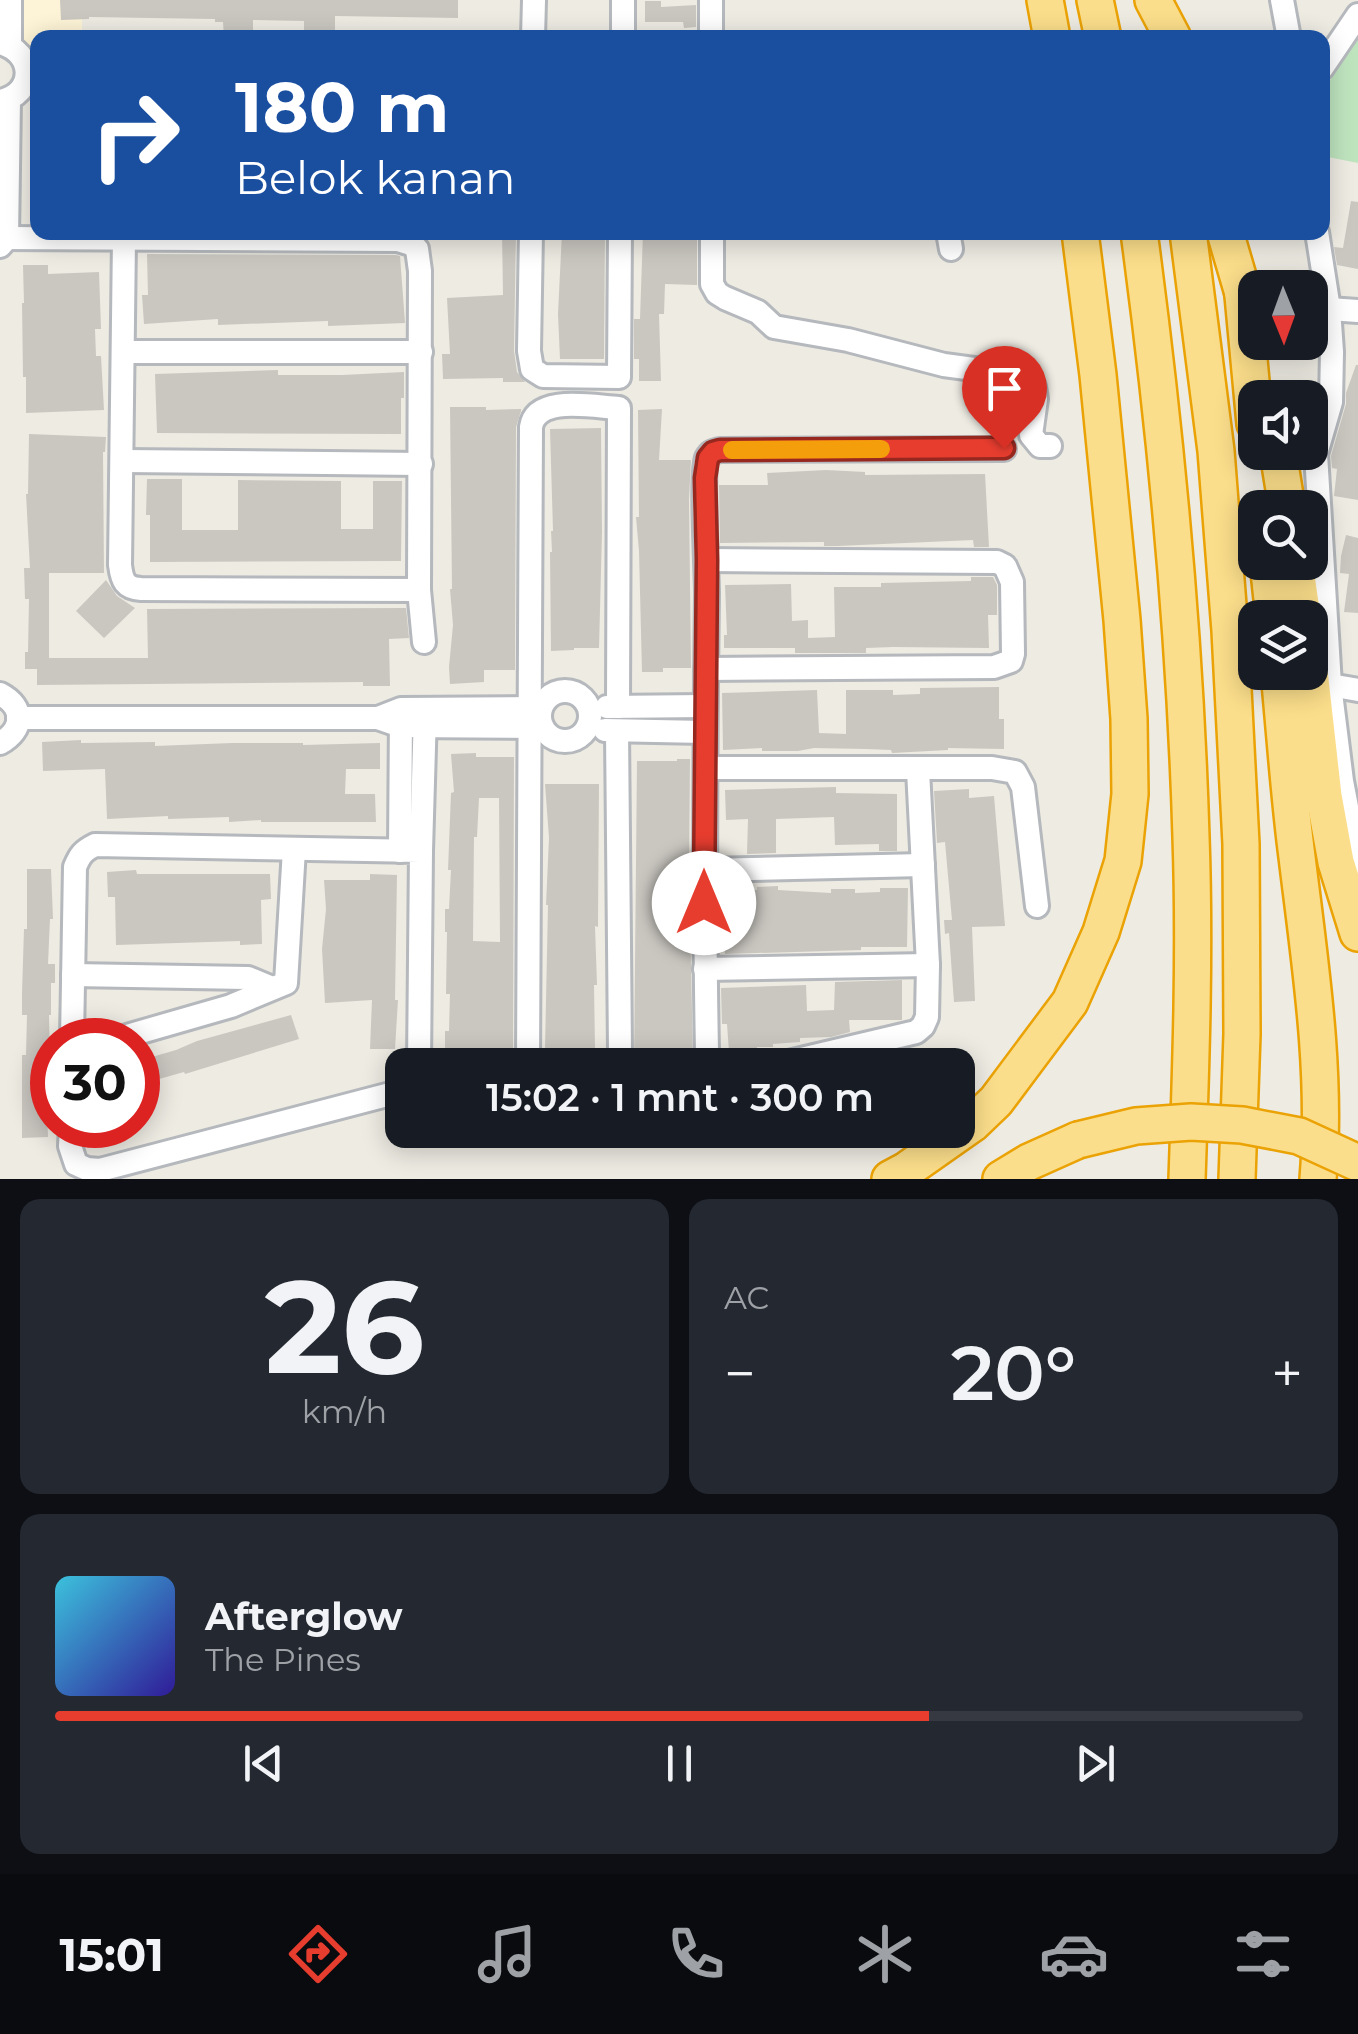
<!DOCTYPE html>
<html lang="id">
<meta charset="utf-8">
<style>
body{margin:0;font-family:Montserrat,sans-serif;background:#242831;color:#f1f3f6;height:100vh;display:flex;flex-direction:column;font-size:38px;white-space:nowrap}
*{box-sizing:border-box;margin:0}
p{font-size:32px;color:#9ea1a6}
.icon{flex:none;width:55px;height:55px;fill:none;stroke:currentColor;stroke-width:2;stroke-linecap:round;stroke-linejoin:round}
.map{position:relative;height:1179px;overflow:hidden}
.side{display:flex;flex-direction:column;gap:20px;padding:20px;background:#0d0f14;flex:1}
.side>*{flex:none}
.hud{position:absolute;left:30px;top:30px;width:1300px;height:210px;border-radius:20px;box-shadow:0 5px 25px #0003;background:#1a4fa0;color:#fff;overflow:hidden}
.needle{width:65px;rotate:179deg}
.buttons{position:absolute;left:1238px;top:270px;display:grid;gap:20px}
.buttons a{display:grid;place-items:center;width:90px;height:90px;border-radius:20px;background:#171b24;box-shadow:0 5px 25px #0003;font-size:50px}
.speed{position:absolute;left:30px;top:1018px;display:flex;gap:20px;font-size:50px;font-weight:700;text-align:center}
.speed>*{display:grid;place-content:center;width:130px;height:130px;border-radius:50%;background:#171b24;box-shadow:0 5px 25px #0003;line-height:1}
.speed .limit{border:15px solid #d22;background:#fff;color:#111}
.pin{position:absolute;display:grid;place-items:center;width:85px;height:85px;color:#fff;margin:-102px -42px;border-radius:50% 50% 50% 0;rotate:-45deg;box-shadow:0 0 10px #0007}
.pin .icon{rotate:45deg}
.me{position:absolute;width:110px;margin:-55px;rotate:0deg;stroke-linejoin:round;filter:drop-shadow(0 0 8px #0008)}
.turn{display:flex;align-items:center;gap:35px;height:210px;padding:0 40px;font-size:45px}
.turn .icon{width:130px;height:130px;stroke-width:2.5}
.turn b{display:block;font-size:70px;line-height:85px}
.big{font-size:75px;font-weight:600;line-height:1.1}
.side .widget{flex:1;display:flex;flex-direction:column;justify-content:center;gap:15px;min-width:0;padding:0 35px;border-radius:20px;background:#242831}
.side .dial{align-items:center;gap:0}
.dial b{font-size:130px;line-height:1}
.song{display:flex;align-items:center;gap:30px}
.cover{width:120px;height:120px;border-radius:15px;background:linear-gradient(135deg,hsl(190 70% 55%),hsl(250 70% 35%))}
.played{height:10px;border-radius:5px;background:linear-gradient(90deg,#e63d2f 70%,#363941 70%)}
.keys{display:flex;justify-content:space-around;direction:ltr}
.heat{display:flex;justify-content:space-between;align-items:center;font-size:55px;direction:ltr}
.side .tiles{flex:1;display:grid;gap:20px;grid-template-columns:1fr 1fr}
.widget:last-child{grid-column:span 2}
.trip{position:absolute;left:385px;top:1048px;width:590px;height:100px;border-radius:20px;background:#171b24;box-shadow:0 5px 25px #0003;font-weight:600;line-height:100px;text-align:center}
.menu{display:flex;height:160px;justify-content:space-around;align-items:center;background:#090b0e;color:#9ea1a6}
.menu .icon{width:70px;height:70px}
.menu .active{color:#e63d2f}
.menu b{font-size:45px;color:#f1f3f6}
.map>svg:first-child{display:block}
.commercial{fill:#fdf4d7}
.green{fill:#bee4be}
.building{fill:#cac7c1;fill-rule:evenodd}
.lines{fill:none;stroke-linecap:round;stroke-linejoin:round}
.minor-casing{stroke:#b5b8bc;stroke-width:28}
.highway-casing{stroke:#eba204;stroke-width:40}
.minor{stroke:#fff;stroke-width:22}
.highway{stroke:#fbde8b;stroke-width:35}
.highway-bridge-casing{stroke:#eba204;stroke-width:40;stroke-linecap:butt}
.highway-bridge{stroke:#fbde8b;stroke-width:35}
.route-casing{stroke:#96281f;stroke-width:25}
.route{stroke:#e63d2f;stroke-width:18}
.slow{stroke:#f59e0b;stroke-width:18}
</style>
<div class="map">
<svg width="1358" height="1179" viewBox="0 0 1358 1179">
<rect width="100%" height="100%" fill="#edebe2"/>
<path class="commercial" d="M 17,0 L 82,0 L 82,37 L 38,38 L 37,48 L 31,48 L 22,42 L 17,33 Z"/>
<path class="green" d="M 1358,31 L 1358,163 L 1323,156 L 1322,96 L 1349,44 Z"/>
<g class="building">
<path d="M 60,0 L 458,0 L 458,18 L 335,16 L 335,38 L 304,38 L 304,21 L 253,20 L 253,38 L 224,38 L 223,22 L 215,22 L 215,19 L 89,17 L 89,19 L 61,20 Z"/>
<path d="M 645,1 L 661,1 L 661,7 L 696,5 L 696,27 L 684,28 L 683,22 L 645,22 Z"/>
<path d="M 1351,201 L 1358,202 L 1358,269 L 1337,265 L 1334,247 L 1343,248 Z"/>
<path d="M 502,232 L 516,232 L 514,351 L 517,372 L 525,382 L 503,382 L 503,378 L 443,379 L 442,354 L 450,354 L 447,298 L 503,295 Z"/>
<path d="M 562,232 L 605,232 L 604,359 L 560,359 L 558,314 Z"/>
<path d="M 643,232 L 697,232 L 697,285 L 665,284 L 664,314 L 659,314 L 661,381 L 639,381 L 639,359 L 634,359 L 634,319 L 640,319 Z"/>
<path d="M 147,254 L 396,255 L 400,256 L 405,323 L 328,326 L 328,321 L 218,325 L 218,319 L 144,324 L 142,295 L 148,295 Z"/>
<path d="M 23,265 L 48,265 L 48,274 L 99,272 L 101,329 L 95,329 L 96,356 L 101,356 L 104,410 L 26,413 L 26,377 L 23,377 L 22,303 L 24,303 Z"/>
<path d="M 1356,365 L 1358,365 L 1358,500 L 1334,496 L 1337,469 L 1332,468 L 1331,456 L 1346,404 L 1346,393 Z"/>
<path d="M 278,370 L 278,375 L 342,375 L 404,372 L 404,398 L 401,398 L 401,434 L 157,433 L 155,374 Z"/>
<path d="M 450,407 L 486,407 L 486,410 L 521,409 L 521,411 L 516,427 L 515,670 L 484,670 L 484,682 L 450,684 L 449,667 L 453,625 L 450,589 L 452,589 Z"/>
<path d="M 662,409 L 659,460 L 691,460 L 689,500 L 691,668 L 663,668 L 663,672 L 642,672 L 639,551 L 636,517 L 639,517 L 638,410 Z"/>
<path d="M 601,428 L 602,532 L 599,648 L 574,648 L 574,650 L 551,651 L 550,552 L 552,552 L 551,531 L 553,531 L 550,429 Z"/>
<path d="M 29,434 L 106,437 L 105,452 L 103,452 L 104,573 L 49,573 L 49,658 L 148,658 L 147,609 L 406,608 L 409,638 L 389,639 L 390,686 L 363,686 L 363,682 L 37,685 L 37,669 L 25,669 L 25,652 L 28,652 L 29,599 L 25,599 L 24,568 L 30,568 L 26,494 L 28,494 Z"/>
<path d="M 826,470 L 865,472 L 865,475 L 985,474 L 989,547 L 974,547 L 973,540 L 838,546 L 824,546 L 824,542 L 720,543 L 719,485 L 768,485 L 767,473 Z"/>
<path d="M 147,479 L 182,479 L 182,530 L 238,530 L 238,480 L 341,481 L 341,529 L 373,529 L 373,481 L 402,481 L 401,561 L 150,562 L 150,515 L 146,515 Z"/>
<path d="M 1346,535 L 1358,538 L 1358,613 L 1344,612 L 1349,574 L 1340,573 L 1341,556 Z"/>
<path d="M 971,577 L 993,577 L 997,585 L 997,615 L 988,615 L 989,648 L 893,647 L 866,648 L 866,653 L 795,653 L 795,648 L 724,648 L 724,635 L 727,635 L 725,585 L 791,584 L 792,621 L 808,620 L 808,638 L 835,637 L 834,587 L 881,587 L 881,583 L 971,581 Z"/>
<path d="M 106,580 L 117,596 L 135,608 L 104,638 L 76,611 Z"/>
<path d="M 999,687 L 999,719 L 1004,719 L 1004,749 L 948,748 L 948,750 L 892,753 L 891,750 L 866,749 L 814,748 L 798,751 L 762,751 L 762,748 L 723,750 L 722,693 L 817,690 L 819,733 L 846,734 L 846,690 L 893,690 L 893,695 L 920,694 L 920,688 Z"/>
<path d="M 81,740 L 81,743 L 155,742 L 155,746 L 232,743 L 303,743 L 303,745 L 380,743 L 380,769 L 346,769 L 345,794 L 375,794 L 376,822 L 261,822 L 261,820 L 229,822 L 229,817 L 168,819 L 168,816 L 107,819 L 105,769 L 43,771 L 42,742 Z"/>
<path d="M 476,753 L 476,757 L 514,757 L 513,1065 L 497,1065 L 497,1054 L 445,1053 L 445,1031 L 449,1031 L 450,994 L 446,994 L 447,932 L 445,932 L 445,909 L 449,909 L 451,870 L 448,870 L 451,793 L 454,792 L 451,754 ZM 479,798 L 499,798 L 500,942 L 473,941 L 474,837 L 477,837 Z"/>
<path d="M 677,759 L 690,759 L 689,869 L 693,1061 L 654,1061 L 655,1065 L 634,1065 L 637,761 L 677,761 Z"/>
<path d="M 545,784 L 599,784 L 598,918 L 598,927 L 595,926 L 597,985 L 594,985 L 595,1049 L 545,1049 L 548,905 L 546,905 L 549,838 Z"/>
<path d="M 836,787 L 836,793 L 897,794 L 897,851 L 879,851 L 879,844 L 835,845 L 834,817 L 776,819 L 776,853 L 747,854 L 748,819 L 726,820 L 725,790 Z"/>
<path d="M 969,789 L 969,798 L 994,796 L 1005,926 L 972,927 L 975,1001 L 954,1002 L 949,933 L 945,934 L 944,920 L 952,920 L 945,842 L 937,843 L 934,791 Z"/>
<path d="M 27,869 L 51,869 L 53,919 L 50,919 L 48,964 L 55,964 L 55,983 L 51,983 L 51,1015 L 49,1015 L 51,1107 L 47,1107 L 48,1137 L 22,1138 L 22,1055 L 26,1055 L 27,1015 L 22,1015 L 22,993 L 24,929 L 27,929 Z"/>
<path d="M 136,870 L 137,874 L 270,874 L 271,899 L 261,900 L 262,944 L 240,945 L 240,941 L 116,945 L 115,897 L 108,897 L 107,872 Z"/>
<path d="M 370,874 L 397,875 L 395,1000 L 398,1000 L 395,1049 L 370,1049 L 372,1000 L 325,1003 L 322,949 L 326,909 L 324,880 L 370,880 Z"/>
<path d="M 778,886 L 778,890 L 831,893 L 831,889 L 855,889 L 855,893 L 880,892 L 880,888 L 908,888 L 907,947 L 861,947 L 861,950 L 725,954 L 724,921 L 720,922 L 720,892 L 757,890 L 757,887 Z"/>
<path d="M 902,980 L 902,1020 L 849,1020 L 850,1032 L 831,1037 L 800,1038 L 800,1042 L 773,1044 L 773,1047 L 757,1047 L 757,1050 L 729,1052 L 727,1024 L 722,1024 L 721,988 L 806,985 L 807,1011 L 834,1010 L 835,982 Z"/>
<path d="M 291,1015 L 299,1039 L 185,1074 L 184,1072 L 138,1085 L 138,1061 L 176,1050 L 197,1041 Z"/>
</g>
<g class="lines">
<defs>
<g id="minor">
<path d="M 1282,0 L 1289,38"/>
<path d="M 533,38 L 534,0"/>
<path d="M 623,38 L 623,0"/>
<path d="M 711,38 L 711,0"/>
<path d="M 0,43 C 35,52 36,94 0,101"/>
<path d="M 10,46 L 10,0"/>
<path d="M 1322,68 L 1358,15"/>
<path d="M 531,232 L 529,351 L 532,369 L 543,376 L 619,377 L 620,232"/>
<path d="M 712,232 L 712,284 L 717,293 L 725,298 L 758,312 L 774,327 L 848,340 L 944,365 L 1011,374 L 1026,380 L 1034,387 L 1036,399 L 1031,435 L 1040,446 L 1050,446"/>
<path d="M 948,232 L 951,249"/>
<path d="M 1317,232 L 1329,309 L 1332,352 L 1331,402 L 1316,454 L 1330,685 L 1342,781 L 1358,864"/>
<path d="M 0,238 L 398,240 L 411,244 L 417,249 L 420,271 L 419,590 L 424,642"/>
<path d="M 124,238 L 120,565 C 122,581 125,588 141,589 L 419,590"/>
<path d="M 0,246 L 7,238 L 9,99"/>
<path d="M 1329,309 L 1358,311"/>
<path d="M 123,352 L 421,352"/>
<path d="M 123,461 L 421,464"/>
<path d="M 706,669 L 994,667 L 1011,661 L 1013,654 L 1012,582 L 1005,566 L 997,562 L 707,560"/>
<path d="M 1330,685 L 1358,690"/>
<circle cx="565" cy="716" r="25"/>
<path d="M 0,694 C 25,707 24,730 0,743"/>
<path d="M 607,707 L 705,706"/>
<path d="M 541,708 L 401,709 L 378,718 L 401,726 L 542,727"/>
<path d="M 18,718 L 378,718"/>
<path d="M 605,730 L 705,732"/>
<path d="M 706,768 L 992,768 L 1015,772 L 1023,787 L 1037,906"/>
<path d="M 400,851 L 401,713"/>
<path d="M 421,851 L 425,712"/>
<path d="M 704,870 L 923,865"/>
<path d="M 705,969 L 928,965"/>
<path d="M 73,975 L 248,978 L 272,988"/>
<path d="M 72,1040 L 75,867 C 80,855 83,851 95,845 L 421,851 L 419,1065"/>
<path d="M 113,1040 L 231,1006 L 286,983 L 294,849"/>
<path d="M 528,1065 L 531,427 C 536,394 595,407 619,408 L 618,707"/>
<path d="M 617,1065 L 620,1052 L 617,731"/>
<path d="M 709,1065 L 707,1051 C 704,899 705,747 707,594 C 707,573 701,469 707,458 C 711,451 713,452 720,450 L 1004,449"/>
<path d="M 776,1065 L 916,1032 L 923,1026 L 927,1017 L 928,965 L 918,770"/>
<path d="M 71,1125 L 70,1146 L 76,1164 L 87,1169 L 100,1170 L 402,1091"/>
</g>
<g id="highway">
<path d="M 1045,0 L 1052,38"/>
<path d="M 1095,0 L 1103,38"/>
<path d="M 1153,0 L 1173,38"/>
<path d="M 1139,232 C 1166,433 1185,635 1191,837 C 1195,951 1191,1065 1187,1179"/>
<path d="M 1188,232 L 1216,451 L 1230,631 L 1241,844 L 1242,1034 L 1237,1179"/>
<path d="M 1225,232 L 1247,307"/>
<path d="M 1242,285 L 1255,424"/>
<path d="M 1278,452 L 1287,508"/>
<path d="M 1268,562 L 1274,618"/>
<path d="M 1295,562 L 1303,618"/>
<path d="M 1310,671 L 1324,796 L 1336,862 L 1358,933"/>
<path d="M 1279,672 C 1285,734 1289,796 1297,857 C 1310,964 1327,1071 1318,1179"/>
<path d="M 890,1179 L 905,1171 L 972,1124 L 996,1101 L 1070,1002 L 1101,932 L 1123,861 L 1130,794 L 1129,719 L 1122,620 L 1098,375 L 1080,232"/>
<path d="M 1001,1179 L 1029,1162 L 1078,1140"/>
</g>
</defs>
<use href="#minor" class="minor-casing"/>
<use href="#highway" class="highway-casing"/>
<use href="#minor" class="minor"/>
<use href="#highway" class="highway"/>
<defs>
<path id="highway-bridge" d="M 1078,1140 L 1136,1126 L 1191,1122 L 1242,1125 L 1299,1136 L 1358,1163"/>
</defs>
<use href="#highway-bridge" class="highway-bridge-casing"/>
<use href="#highway-bridge" class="highway-bridge"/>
</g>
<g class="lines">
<defs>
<path id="route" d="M 704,903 L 707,560 L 705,478 L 708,458 L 713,452 L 720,450 L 1004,448"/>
</defs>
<use href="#route" class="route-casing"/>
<use href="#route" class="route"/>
<path class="slow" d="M 732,450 L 881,449"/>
</g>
</svg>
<div class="buttons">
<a><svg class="needle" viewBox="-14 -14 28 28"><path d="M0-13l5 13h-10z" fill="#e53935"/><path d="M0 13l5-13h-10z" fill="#9ea1a6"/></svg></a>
<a><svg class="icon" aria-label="sound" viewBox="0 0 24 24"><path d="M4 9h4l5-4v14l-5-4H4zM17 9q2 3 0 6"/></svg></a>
<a><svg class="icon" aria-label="search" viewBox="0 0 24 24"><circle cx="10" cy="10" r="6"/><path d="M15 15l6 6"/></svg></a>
<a><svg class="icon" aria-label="layers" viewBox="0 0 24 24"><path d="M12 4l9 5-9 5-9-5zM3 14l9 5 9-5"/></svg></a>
</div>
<div class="speed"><div class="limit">30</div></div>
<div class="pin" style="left:1004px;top:448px;background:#d93025"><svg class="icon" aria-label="arrive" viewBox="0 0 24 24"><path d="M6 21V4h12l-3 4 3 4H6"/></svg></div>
<svg class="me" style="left:704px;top:903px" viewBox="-20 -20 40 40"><circle r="19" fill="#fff"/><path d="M0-13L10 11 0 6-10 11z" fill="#e63d2f"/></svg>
<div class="trip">15:02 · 1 mnt · 300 m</div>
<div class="hud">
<div class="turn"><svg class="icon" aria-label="right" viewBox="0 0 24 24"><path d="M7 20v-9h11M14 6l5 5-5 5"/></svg><div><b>180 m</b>Belok kanan</div></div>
</div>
</div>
<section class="side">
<div class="tiles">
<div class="widget dial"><b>26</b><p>km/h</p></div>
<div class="widget"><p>AC</p>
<div class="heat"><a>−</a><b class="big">20°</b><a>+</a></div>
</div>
<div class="widget">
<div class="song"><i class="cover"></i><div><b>Afterglow</b><p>The Pines</p></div></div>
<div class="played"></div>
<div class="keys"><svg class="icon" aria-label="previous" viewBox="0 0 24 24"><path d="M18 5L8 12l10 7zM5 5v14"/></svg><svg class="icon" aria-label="pause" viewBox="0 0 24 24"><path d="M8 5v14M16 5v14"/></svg><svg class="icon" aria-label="next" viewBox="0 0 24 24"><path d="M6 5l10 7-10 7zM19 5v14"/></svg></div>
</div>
</div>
</section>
<nav class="menu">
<b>15:01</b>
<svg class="icon active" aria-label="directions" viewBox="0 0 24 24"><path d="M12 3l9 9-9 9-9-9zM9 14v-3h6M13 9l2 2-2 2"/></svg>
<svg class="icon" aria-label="music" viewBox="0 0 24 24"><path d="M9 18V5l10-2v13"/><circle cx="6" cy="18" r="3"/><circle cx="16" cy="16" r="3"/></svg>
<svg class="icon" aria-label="phone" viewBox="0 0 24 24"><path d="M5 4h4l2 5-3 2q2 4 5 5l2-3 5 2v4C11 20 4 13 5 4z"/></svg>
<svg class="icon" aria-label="climate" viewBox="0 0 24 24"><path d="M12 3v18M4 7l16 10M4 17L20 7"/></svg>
<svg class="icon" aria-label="car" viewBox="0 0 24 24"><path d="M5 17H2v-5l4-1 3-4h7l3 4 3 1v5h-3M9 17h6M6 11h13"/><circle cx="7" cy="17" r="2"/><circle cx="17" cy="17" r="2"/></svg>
<svg class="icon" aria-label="filters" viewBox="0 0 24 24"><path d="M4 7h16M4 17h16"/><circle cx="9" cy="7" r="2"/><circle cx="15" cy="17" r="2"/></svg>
</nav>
